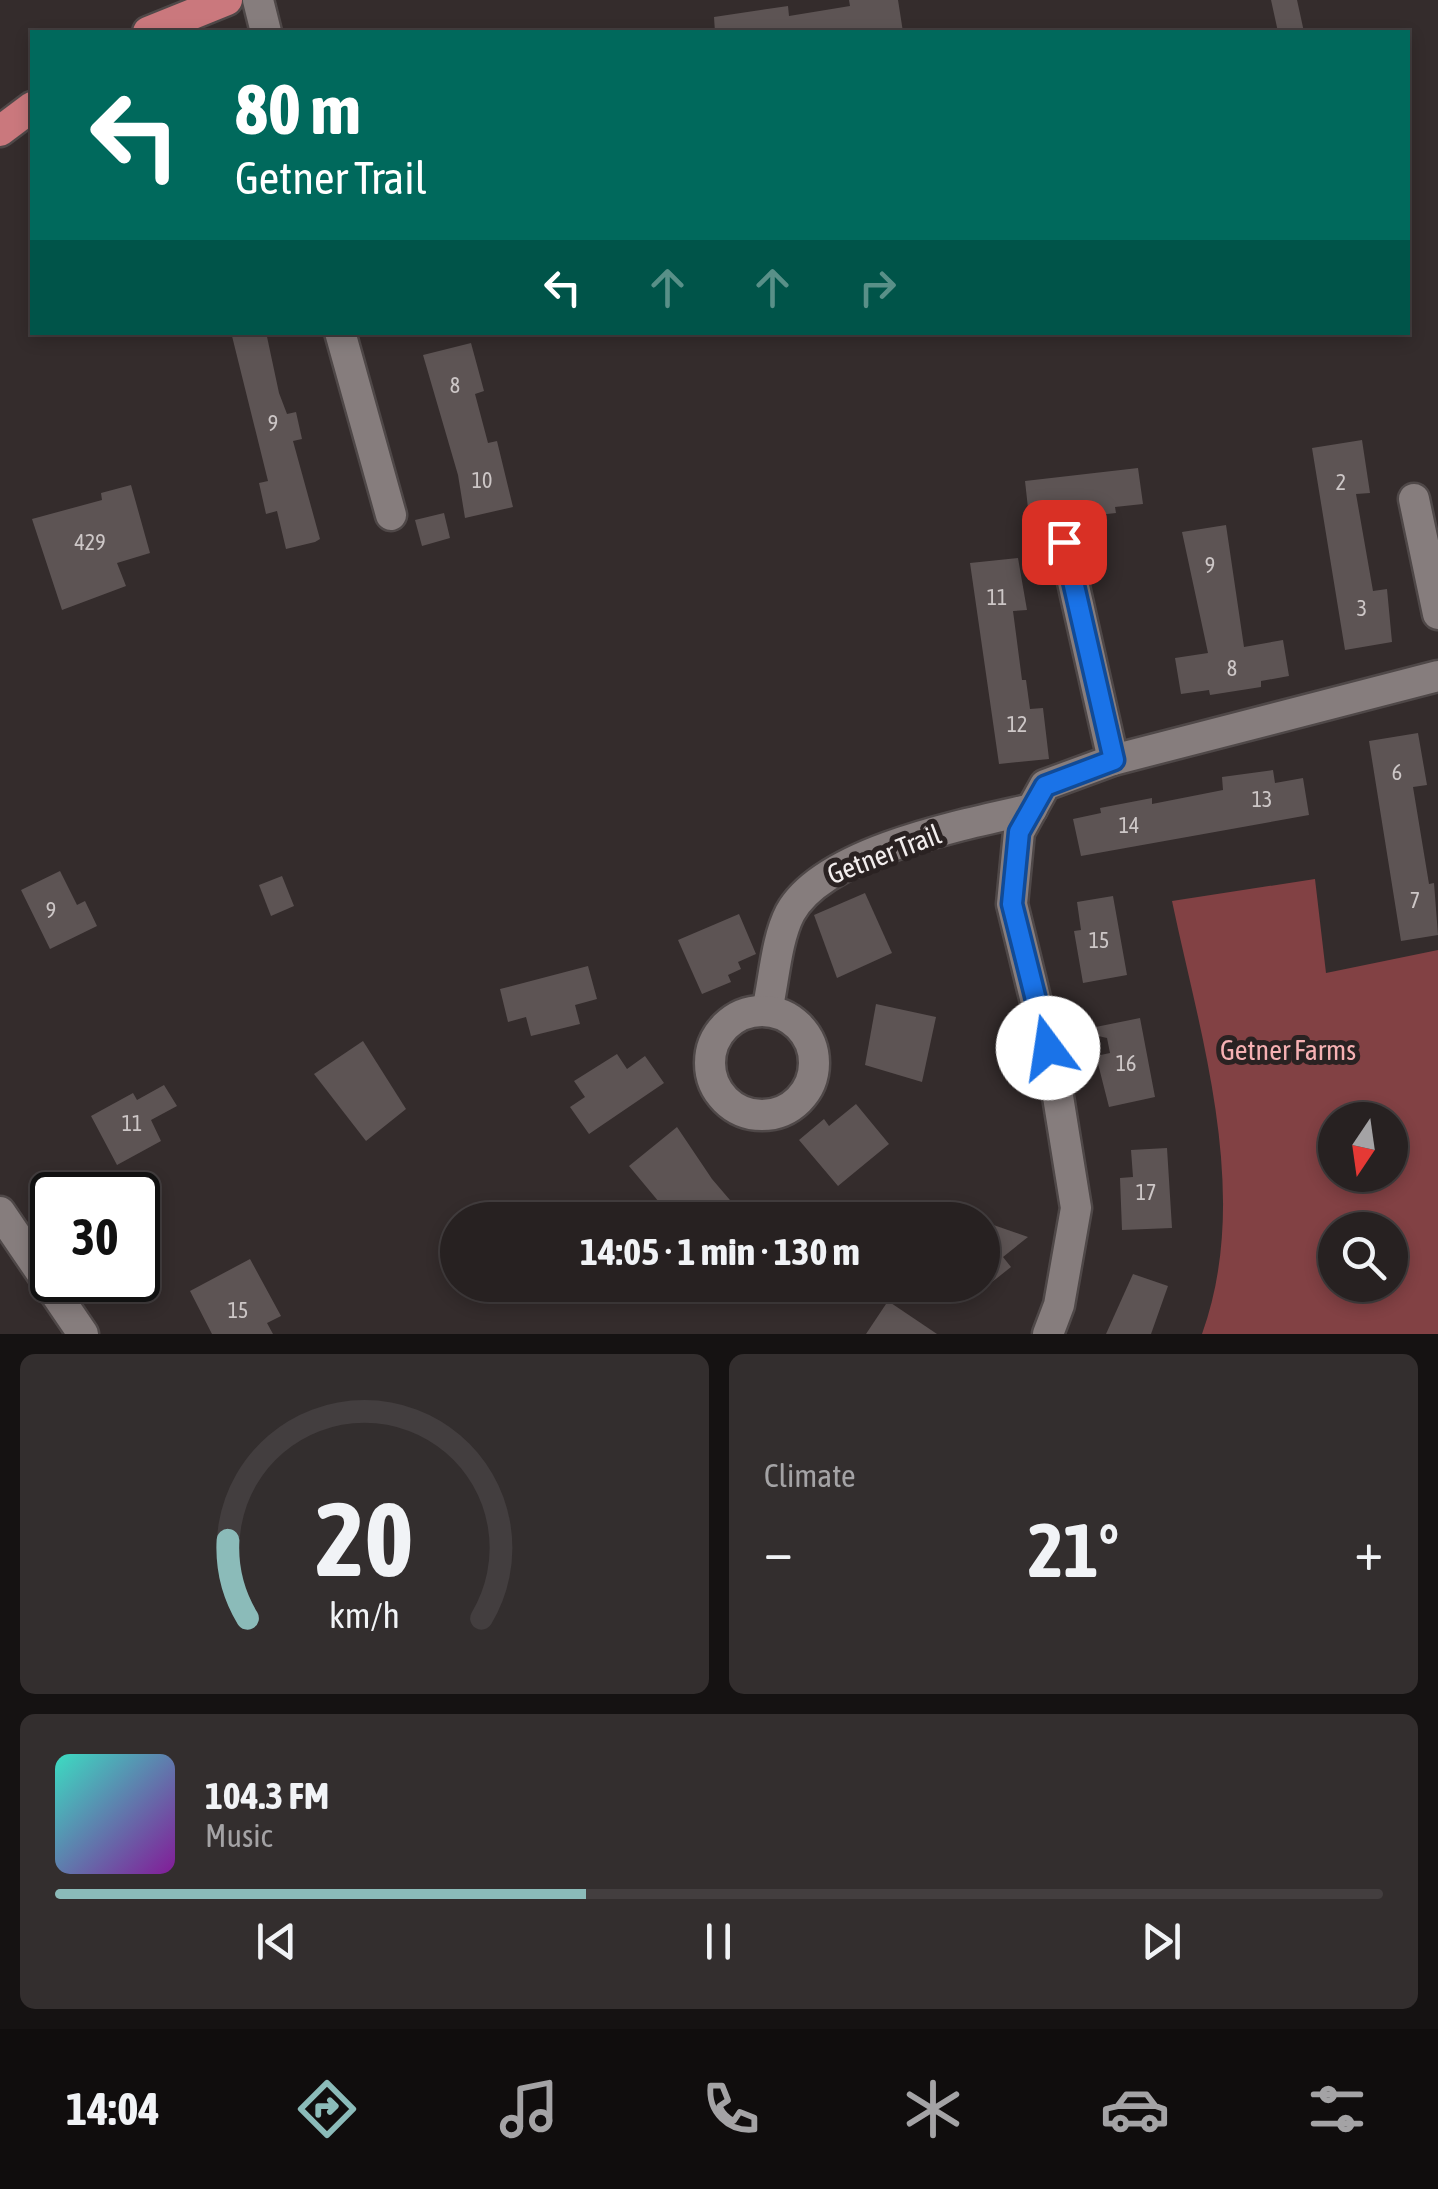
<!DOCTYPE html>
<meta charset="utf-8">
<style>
body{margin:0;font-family:"Asap Condensed",sans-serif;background:#332e2e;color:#f1f3f6;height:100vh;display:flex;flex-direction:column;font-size:38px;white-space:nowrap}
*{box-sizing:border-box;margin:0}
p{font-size:32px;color:#a4a3a5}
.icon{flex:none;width:55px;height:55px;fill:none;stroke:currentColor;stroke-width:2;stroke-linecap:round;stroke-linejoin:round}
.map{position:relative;height:1334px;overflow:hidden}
.sheet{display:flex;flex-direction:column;gap:20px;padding:20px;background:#151212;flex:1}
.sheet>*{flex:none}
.top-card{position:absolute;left:30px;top:30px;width:1380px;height:305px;border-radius:0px;box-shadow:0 5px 15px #0003,0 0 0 2px #433e3f;background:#00695c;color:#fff;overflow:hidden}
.needle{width:65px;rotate:193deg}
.fabs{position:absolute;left:1318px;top:1102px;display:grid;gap:20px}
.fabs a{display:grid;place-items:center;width:90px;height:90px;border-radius:50%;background:#272121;box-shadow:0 5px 15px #0003,0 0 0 2px #433e3f;font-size:50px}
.speed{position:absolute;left:30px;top:1172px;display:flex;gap:20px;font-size:50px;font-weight:700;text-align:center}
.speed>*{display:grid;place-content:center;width:130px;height:130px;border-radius:50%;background:#272121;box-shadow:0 5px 15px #0003,0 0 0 2px #433e3f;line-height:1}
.speed .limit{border:5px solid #111;border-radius:15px;background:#fff;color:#111}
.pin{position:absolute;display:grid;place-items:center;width:85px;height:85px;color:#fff;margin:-42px;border-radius:20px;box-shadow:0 5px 15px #0006}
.me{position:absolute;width:110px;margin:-55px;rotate:346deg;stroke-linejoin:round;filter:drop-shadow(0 0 8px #0008)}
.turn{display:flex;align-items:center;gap:35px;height:210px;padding:0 40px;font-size:45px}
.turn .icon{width:130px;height:130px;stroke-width:2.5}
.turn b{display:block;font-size:70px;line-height:85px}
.lanes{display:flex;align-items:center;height:95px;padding:0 40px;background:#0003;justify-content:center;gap:50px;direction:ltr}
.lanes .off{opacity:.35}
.big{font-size:75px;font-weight:700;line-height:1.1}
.sheet .widget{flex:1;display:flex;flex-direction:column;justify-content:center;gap:15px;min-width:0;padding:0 35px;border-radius:15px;background:#332e2e}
.sheet .dial{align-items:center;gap:0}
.dial svg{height:260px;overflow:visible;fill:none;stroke:#433e3f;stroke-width:7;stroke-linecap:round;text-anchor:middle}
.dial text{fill:#f1f3f6;stroke:none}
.song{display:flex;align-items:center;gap:30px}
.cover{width:120px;height:120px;border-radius:15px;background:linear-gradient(135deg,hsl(170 70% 55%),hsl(290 70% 35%))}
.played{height:10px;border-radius:5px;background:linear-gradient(90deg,#8bbbb9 40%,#433e3f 40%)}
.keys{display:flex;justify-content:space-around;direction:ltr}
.heat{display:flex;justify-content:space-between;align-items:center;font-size:55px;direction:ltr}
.sheet .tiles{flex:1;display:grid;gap:20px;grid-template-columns:1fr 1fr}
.widget:last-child{grid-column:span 2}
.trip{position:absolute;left:440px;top:1202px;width:560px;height:100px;border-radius:50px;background:#272121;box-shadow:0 5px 15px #0003,0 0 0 2px #433e3f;font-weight:700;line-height:100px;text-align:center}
.menu{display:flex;height:160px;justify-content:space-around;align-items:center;background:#100d0d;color:#a4a3a5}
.menu .icon{width:70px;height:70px}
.menu .selected{color:#8bbbb9}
.menu b{font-size:45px;color:#f1f3f6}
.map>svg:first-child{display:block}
.green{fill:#824144;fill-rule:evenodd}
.building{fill:#5d5454}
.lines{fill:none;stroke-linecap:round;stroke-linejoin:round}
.minor-casing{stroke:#4f4848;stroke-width:35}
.major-casing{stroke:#4f4848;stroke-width:35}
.minor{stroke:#867d7d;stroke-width:30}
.major{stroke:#ca787d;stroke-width:30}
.route-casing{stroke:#114b97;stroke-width:25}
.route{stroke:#1a73e8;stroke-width:18}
.labels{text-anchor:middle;stroke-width:10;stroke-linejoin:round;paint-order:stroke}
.number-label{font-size:22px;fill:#cdc7c7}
.street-label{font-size:28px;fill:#f2eded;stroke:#2a2222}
.park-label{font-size:28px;fill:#f6b1b3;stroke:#2a2222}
</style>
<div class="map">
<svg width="1438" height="1334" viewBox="0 0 1438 1334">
<rect width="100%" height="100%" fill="#342c2c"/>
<path class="green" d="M 1315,879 L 1326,973 L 1438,950 L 1438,1334 L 1202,1334 C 1252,1195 1201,1039 1172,901 ZM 1335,1120 L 1390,1120 L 1390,1175 L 1335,1175 ZM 1335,1230 L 1390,1230 L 1390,1285 L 1335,1285 Z"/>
<g class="building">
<path d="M 849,0 L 898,0 L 903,32 L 715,32 L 714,17 L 788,6 L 789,16 L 850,6 Z"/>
<path d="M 1271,0 L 1297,0 L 1304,32 L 1278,32 Z"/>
<path d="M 231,332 L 266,332 L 279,393 L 287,414 L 296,412 L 302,439 L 293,441 L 320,539 L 315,542 L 286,549 L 277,511 L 266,514 L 259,483 L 268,481 Z"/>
<path d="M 471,343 L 484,391 L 475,394 L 488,443 L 497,441 L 513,507 L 465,518 L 458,475 L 423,355 Z"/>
<path d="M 1362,440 L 1370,493 L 1356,494 L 1373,591 L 1387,589 L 1392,642 L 1345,650 L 1312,448 Z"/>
<path d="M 1138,468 L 1143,504 L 1115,507 L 1116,513 L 1063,519 L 1062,513 L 1029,517 L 1025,481 Z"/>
<path d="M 131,485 L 150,553 L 117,563 L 126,586 L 62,610 L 32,519 L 102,500 L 101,493 Z"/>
<path d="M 444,513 L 450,538 L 422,546 L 415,520 Z"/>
<path d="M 1226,525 L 1244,647 L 1283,640 L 1289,676 L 1261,681 L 1261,687 L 1210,695 L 1209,690 L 1181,694 L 1175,658 L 1208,653 L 1182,532 Z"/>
<path d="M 1018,558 L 1027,610 L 1013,611 L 1022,680 L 1026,680 L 1030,709 L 1043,708 L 1049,759 L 999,764 L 970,563 Z"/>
<path d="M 1418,733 L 1427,785 L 1413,787 L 1429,884 L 1434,883 L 1438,935 L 1401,941 L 1369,741 Z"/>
<path d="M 1273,770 L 1275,783 L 1303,778 L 1309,815 L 1081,856 L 1073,819 L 1101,813 L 1100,808 L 1152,798 L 1152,804 L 1223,790 L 1222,777 Z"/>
<path d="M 60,871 L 77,905 L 85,901 L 97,926 L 50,949 L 21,890 Z"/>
<path d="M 282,876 L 294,906 L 271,916 L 259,885 Z"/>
<path d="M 865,893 L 892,953 L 837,978 L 814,915 Z"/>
<path d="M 1113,896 L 1127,975 L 1083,983 L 1074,931 L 1081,930 L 1077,902 Z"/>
<path d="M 739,914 L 756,954 L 738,962 L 741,969 L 728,975 L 731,982 L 702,994 L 678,940 Z"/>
<path d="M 588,966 L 597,999 L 575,1005 L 580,1024 L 531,1036 L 526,1017 L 508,1022 L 500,989 Z"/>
<path d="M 876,1004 L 936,1017 L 922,1082 L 865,1065 Z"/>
<path d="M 1140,1018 L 1155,1097 L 1109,1107 L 1096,1056 L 1110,1053 L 1107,1038 L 1076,1031 Z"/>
<path d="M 363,1041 L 406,1109 L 366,1141 L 314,1074 Z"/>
<path d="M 617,1054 L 627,1069 L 645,1056 L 664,1083 L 589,1134 L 570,1107 L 585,1097 L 574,1081 Z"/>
<path d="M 164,1085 L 177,1106 L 151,1120 L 161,1141 L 117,1165 L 91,1116 L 133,1093 L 137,1100 Z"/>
<path d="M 856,1104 L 889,1144 L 838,1186 L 799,1140 L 824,1119 L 829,1126 Z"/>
<path d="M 677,1127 L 712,1179 L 747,1220 L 674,1220 L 629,1166 Z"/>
<path d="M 1167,1148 L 1172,1228 L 1122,1230 L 1120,1178 L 1133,1177 L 1131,1150 Z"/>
<path d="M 982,1221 L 1028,1237 L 1003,1257 L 1011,1267 L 982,1290 Z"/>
<path d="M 250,1259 L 281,1316 L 267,1323 L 273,1334 L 212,1334 L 190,1291 Z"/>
<path d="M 1133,1274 L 1168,1286 L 1151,1334 L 1106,1334 Z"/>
<path d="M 888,1301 L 937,1334 L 866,1334 Z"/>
</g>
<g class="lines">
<defs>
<g id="minor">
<path d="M 258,0 L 266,32"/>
<path d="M 340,332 L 391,515"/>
<path d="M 1414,499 L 1438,614"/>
<path d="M 1064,542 L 1113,760"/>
<path d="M 767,1011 C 774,981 776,940 790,913 C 824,851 966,824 1032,809"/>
<circle cx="762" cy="1063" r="52"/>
<path d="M 0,1212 L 83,1334"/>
<path d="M 1048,1334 L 1059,1305 L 1076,1208 L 1056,1084 L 1012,904 L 1019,832 L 1045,785 L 1113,760 L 1438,676"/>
</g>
<g id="major">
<path d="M 148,32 L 227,0"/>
<path d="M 0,131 L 32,107"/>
</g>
</defs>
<use href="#minor" class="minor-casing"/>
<use href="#major" class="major-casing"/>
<use href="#minor" class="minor"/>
<use href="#major" class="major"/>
</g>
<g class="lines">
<defs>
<path id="route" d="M 1048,1048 L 1012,904 L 1019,832 L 1045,786 L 1114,760 L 1064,542"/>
</defs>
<use href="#route" class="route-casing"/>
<use href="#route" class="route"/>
</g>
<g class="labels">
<g class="number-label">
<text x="455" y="393">8</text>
<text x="273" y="431">9</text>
<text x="482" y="488">10</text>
<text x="1341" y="490">2</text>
<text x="90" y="550">429</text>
<text x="1210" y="573">9</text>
<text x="997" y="605">11</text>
<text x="1362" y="616">3</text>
<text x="1232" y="676">8</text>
<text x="1017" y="732">12</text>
<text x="1397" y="780">6</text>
<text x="1262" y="807">13</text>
<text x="1129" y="833">14</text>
<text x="1415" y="908">7</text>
<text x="51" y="918">9</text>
<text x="1099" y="948">15</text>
<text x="1126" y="1071">16</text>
<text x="132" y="1131">11</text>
<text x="1146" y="1200">17</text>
<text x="238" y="1318">15</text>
</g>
<g class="street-label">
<text transform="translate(884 854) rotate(-21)" y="10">Getner Trail</text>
</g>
<g class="park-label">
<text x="1288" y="1060">Getner Farms</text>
</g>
</g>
</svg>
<div class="fabs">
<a><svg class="needle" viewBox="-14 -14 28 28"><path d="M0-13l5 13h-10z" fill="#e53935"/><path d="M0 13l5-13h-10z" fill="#a4a3a5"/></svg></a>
<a><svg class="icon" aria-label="search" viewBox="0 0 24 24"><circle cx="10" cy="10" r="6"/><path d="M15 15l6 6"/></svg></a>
</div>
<div class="speed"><div class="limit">30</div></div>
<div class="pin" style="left:1064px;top:542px;background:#d93025"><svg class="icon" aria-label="arrive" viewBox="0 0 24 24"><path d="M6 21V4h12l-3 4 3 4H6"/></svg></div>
<svg class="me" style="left:1048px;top:1048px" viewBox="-20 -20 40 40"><circle r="19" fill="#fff"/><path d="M0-13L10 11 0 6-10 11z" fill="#1a73e8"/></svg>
<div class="trip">14:05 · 1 min · 130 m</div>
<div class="top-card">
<div class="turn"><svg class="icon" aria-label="left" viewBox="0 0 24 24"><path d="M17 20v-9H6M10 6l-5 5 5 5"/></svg><div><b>80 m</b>Getner Trail</div></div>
<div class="lanes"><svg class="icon" aria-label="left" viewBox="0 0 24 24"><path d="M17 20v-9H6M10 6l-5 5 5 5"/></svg><svg class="icon off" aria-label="ahead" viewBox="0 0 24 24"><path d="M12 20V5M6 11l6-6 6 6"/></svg><svg class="icon off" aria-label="ahead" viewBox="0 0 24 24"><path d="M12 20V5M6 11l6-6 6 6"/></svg><svg class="icon off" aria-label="right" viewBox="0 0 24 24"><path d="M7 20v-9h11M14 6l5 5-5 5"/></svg></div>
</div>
</div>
<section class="sheet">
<div class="tiles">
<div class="widget dial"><svg viewBox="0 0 100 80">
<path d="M14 69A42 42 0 1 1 86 69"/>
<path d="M14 69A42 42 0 0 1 8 45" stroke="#8bbbb9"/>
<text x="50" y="56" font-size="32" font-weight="700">20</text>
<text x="50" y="72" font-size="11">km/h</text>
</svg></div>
<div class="widget"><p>Climate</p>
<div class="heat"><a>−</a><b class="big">21°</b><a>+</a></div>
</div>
<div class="widget">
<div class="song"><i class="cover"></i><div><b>104.3 FM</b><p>Music</p></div></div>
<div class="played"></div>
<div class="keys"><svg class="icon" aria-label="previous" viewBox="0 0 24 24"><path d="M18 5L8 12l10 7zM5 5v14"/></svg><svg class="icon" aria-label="pause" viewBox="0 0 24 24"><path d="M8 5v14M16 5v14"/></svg><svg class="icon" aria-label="next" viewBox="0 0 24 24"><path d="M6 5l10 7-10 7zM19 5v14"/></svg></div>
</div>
</div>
</section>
<nav class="menu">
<b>14:04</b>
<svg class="icon selected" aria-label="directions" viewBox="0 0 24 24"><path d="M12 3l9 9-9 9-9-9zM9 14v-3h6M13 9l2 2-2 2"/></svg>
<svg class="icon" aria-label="music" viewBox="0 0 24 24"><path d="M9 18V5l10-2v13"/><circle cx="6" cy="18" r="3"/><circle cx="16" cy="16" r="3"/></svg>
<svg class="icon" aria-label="phone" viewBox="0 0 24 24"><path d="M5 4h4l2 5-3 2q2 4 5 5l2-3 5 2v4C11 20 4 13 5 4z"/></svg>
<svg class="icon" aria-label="climate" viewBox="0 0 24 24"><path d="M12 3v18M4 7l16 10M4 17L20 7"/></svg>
<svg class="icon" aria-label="car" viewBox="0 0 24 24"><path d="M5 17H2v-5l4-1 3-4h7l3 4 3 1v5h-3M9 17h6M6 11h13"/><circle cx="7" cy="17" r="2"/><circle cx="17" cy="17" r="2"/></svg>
<svg class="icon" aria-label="filters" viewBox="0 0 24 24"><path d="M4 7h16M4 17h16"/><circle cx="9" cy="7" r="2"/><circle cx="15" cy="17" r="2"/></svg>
</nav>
